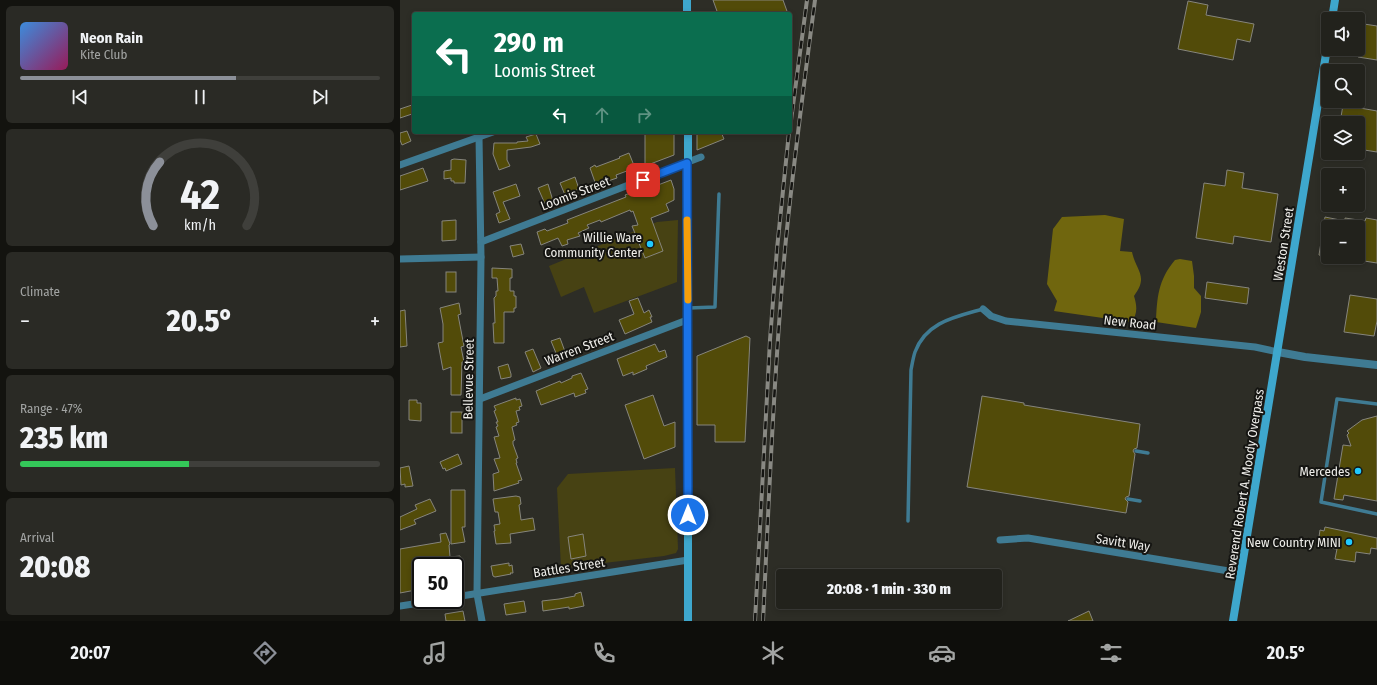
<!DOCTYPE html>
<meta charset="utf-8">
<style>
body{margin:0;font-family:"Fira Sans Condensed",sans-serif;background:#2a2a25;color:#f1f3f6;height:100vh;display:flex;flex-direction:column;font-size:15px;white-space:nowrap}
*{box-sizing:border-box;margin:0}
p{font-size:13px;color:#a2a4a3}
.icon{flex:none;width:22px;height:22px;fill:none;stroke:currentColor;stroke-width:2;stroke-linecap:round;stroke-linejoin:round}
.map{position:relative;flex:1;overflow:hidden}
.details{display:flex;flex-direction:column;gap:6px;padding:6px;background:#13130f;width:400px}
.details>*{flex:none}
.top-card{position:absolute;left:12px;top:12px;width:380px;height:122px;border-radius:4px;box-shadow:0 2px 6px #0003,0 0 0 1px #3f3f3b;background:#0b6e4f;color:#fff;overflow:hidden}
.tools{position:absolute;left:921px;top:12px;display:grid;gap:8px}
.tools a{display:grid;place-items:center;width:44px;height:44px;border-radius:4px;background:#22221c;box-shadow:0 2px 6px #0003,0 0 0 1px #3f3f3b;font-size:20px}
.speed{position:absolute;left:12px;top:557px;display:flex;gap:8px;font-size:20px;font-weight:700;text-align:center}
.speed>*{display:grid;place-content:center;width:52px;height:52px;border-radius:50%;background:#22221c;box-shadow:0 2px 6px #0003,0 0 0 1px #3f3f3b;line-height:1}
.speed .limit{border:2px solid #111;border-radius:6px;background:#fff;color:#111}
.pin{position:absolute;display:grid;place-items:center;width:34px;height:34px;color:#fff;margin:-17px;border-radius:8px;box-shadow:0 2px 6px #0006}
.me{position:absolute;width:44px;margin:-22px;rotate:0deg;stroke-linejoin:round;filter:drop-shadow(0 0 3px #0008)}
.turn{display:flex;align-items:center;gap:14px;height:84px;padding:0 16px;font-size:18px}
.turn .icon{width:52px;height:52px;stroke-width:2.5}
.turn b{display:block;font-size:28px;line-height:34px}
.lanes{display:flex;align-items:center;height:38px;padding:0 16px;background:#0003;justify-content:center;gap:20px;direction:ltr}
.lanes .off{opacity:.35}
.big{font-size:30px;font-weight:800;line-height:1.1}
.details .card{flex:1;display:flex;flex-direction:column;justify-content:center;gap:6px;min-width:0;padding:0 14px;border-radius:6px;background:#2a2a25}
.details .dial{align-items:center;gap:0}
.dial svg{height:104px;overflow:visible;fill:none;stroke:#3f3f3b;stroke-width:7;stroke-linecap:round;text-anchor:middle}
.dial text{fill:#f1f3f6;stroke:none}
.song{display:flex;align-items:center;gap:12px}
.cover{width:48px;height:48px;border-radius:6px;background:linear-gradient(135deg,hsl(210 70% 55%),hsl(330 70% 35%))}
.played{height:4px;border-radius:2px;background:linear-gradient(90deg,#8c9099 60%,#3f3f3b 60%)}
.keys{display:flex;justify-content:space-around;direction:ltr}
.heat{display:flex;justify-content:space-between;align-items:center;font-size:22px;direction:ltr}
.charge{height:6px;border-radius:3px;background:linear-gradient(90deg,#34c759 47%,#3f3f3b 0)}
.trip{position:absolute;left:376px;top:569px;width:226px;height:40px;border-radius:4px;background:#22221c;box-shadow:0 2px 6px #0003,0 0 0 1px #3f3f3b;font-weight:800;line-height:40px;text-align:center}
.tabs{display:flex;height:64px;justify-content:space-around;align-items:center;background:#0e0e0b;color:#a2a4a3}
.tabs .icon{width:28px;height:28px}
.tabs .selected{color:#8c9099}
.tabs b{font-size:18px;color:#f1f3f6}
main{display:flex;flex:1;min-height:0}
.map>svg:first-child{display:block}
.green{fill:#474213}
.forest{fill:#70660e}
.building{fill:#524b09;stroke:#86857d}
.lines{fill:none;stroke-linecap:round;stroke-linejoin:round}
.service{stroke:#3f7b93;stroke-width:3.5}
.minor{stroke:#3f7b93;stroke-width:7}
.tertiary{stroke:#3f7b93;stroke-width:8}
.secondary{stroke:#3ea7cd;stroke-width:8}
.rail-casing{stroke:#898983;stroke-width:4}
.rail{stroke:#151512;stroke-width:2.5;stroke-dasharray:8;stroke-linecap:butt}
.route-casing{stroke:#114b97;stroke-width:10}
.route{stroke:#1a73e8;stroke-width:7}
.slow{stroke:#f59e0b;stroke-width:7}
.poi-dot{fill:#20c9fd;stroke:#151512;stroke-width:1.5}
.labels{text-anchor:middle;stroke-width:4;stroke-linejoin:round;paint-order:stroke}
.street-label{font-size:13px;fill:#efeeea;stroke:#151512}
.poi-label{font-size:13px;fill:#efeeea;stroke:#151512;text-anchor:end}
</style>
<main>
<section class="details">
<div class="card">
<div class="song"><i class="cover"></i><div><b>Neon Rain</b><p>Kite Club</p></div></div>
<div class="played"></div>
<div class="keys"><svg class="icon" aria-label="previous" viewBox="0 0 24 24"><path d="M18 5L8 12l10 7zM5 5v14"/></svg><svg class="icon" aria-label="pause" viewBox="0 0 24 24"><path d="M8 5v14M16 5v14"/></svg><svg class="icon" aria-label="next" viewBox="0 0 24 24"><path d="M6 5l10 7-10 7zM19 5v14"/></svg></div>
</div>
<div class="card dial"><svg viewBox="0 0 100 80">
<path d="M14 69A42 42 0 1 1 86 69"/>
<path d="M14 69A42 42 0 0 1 19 20" stroke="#8c9099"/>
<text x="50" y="56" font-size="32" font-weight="700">42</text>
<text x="50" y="72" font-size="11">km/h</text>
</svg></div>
<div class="card"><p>Climate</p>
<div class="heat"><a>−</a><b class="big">20.5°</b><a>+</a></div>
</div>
<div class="card"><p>Range · 47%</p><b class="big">235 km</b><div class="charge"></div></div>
<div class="card"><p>Arrival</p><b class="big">20:08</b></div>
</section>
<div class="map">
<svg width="977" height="621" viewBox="0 0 977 621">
<rect width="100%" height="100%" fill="#2d2d26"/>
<g class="green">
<path d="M 278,220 L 277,282 L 194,313 L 184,287 L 161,297 L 149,266 L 257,222 Z"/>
<path d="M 275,468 L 278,549 L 276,553 L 264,556 L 161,568 L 157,488 L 168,474 Z"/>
</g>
<g class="forest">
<path d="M 705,215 L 724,219 L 720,251 L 732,252 C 736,271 749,276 734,296 C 737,306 738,314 731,322 L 654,311 L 657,301 L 647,284 L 653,229 L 662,217 Z"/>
<path d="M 780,259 L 792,261 L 794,276 L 794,288 L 801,296 L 801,312 L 796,328 L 756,322 C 757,298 758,280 775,260 Z"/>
</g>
<g class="building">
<path d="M 313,0 L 383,0 L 388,14 L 318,14 Z"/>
<path d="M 788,1 L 808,5 L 806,15 L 854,24 L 850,42 L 837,39 L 833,60 L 778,49 Z"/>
<path d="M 964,24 L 977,26 L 977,60 L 958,57 Z"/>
<path d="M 12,105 L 12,114 L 0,118 L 0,109 Z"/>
<path d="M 943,105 L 977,111 L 977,152 L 958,149 L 958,123 L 940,123 Z"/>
<path d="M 7,131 L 11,141 L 2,145 L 0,140 L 0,133 Z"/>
<path d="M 245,132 L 274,132 L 274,155 L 245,166 Z"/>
<path d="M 297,132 L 321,132 L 324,139 L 297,150 Z"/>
<path d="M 136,134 L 140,144 L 131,147 L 107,150 L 107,160 L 110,166 L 99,170 L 93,154 L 94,143 L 117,143 L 117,142 L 128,141 L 126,137 Z"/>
<path d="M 229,153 L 235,168 L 216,175 L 217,178 L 196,185 L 190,168 L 195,165 L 196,167 L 220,158 L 219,157 Z"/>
<path d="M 54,159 L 66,160 L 65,183 L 54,183 L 54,181 L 51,181 L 51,178 L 44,179 L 44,171 L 51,170 L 51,160 Z"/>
<path d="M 23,168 L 28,181 L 0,190 L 0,176 Z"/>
<path d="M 827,170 L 844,173 L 842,188 L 878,194 L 871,242 L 834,236 L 833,244 L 796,238 L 804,183 L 825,186 Z"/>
<path d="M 175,177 L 179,189 L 165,195 L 160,183 Z"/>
<path d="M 271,180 L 274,189 L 274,200 L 266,204 L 269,211 L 251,218 L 263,251 L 245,258 L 232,226 L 238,225 L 233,211 L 231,212 L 230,210 L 201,222 L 200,220 L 187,225 L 189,228 L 178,233 L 180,236 L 167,240 L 168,244 L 162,246 L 158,238 L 141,245 L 137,232 L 145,229 L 147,231 L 168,223 L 167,220 L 226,197 L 225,195 L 233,192 L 234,194 L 244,191 L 245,192 L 245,190 Z"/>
<path d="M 116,184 L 120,196 L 103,202 L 110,219 L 99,223 L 96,214 L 100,212 L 93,192 Z"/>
<path d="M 148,184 L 153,201 L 145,204 L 138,188 Z"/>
<path d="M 925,217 L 945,221 L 945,218 L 965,221 L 966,218 L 977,220 L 977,263 L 958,260 L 958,227 L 928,227 L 928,257 L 919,255 Z"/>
<path d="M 56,220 L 56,240 L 42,241 L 42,221 Z"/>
<path d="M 121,244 L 124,254 L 113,257 L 110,246 Z"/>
<path d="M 92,268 L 112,269 L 112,278 L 110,278 L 110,291 L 114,291 L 114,296 L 116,296 L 116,308 L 114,308 L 114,312 L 104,312 L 104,343 L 94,343 L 93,323 L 95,323 L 94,298 L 96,296 L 96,291 L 98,291 L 97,278 L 92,278 Z"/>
<rect x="46" y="272" width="10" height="20"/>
<path d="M 807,282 L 849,288 L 847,304 L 805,298 Z"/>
<path d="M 950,295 L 977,299 L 977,321 L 974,336 L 944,332 Z"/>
<path d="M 238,298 L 244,313 L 249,310 L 252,317 L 250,317 L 252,322 L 225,334 L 219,320 L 234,314 L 229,301 Z"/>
<path d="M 59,303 L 61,314 L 58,315 L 64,346 L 61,347 L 64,362 L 62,362 L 61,395 L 51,395 L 51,367 L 43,370 L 38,343 L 43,342 L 43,324 L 40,308 Z"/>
<path d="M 5,310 L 7,346 L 0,347 L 0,311 Z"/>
<path d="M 346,336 L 350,338 L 345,442 L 315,442 L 315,425 L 297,425 L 297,356 Z"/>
<path d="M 160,338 L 167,357 L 160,359 L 160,358 L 158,358 L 151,341 Z"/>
<path d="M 255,344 L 259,352 L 265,350 L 267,357 L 246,366 L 247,369 L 233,375 L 233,372 L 223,376 L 217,359 Z"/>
<path d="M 133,349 L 141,368 L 133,372 L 125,352 Z"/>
<path d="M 108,364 L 111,374 L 111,377 L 101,379 L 98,367 Z"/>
<path d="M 181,373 L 188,389 L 185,390 L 186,393 L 175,397 L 174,393 L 141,405 L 136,391 L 160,381 L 161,383 L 172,378 L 172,376 Z"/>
<path d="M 253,395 L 264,426 L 275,422 L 275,447 L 244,459 L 225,405 Z"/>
<path d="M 582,396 L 624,403 L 624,405 L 740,424 L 737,448 L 734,449 L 733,451 L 735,454 L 729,496 L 726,497 L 725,499 L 728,502 L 726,513 L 567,487 Z"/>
<path d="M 116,398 L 116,400 L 120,399 L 122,406 L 119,407 L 120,410 L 116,411 L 119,422 L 116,423 L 117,425 L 112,427 L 115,440 L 113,441 L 113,444 L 118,458 L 116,459 L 117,463 L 116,463 L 122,480 L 118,481 L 119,483 L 94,491 L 93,474 L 99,472 L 94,459 L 100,458 L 94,437 L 99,436 L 96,427 L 98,426 L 96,422 L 98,422 L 94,411 L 96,410 L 94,406 Z"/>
<path d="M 9,400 L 17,400 L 17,403 L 21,403 L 21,421 L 9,420 Z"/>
<rect x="51" y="412" width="11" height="21"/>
<path d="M 977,416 L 977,501 L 944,495 L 943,500 L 934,499 L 943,445 L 951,446 L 947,435 L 949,433 L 947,431 L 962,420 Z"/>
<path d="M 58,454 L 62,464 L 46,471 L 45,468 L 43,469 L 40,462 Z"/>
<path d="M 9,466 L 13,486 L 5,487 L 5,484 L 1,485 L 0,468 Z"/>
<path d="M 51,490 L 65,490 L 65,527 L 62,527 L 65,542 L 51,544 Z"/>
<path d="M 116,496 L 120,497 L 121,504 L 119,505 L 121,520 L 133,518 L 135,530 L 110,534 L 111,543 L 96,544 L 94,531 L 95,531 L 94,525 L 100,524 L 98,512 L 95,512 L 93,499 Z"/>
<path d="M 30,499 L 36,511 L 14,520 L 16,524 L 0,530 L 0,517 L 17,509 L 15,505 Z"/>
<path d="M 925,527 L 977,538 L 977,549 L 971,548 L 970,554 L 956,552 L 955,562 L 935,559 L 937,549 L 921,547 L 923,538 L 919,537 L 920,530 L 924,531 Z"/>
<path d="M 46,533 L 50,544 L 49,545 L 50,557 L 60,556 L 61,558 L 63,572 L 62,582 L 56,583 L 55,566 L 21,566 L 21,589 L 0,593 L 0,549 L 41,542 L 40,534 Z"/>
<path d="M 183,534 L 186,556 L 171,559 L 168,537 Z"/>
<path d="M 109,563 L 109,566 L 112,565 L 113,573 L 110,573 L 111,574 L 95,577 L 93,576 L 91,566 Z"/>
<path d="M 181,592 L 184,606 L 169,609 L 169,607 L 143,611 L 142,601 L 159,599 L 175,596 L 175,594 Z"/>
<path d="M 124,601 L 126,612 L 106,615 L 104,604 Z"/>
<path d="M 63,611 L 65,621 L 46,621 L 45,614 Z"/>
<path d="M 689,611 L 693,621 L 668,621 Z"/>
</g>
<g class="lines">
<g class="service">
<path d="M 289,308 L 315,307 L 319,194"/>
<path d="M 977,404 L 937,399 L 921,502 L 977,514"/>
<path d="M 736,451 L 748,453"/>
<path d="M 728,499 L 740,501"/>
<path d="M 508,521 L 511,370 C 512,365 513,358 515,352 C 526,322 555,317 583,309"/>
</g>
<g class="minor">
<path d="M 79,137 L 81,257 L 77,594 L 82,621"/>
<path d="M 0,165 L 93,132"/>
<path d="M 81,242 L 301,157"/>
<path d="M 0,259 L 81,257"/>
<path d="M 583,309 L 591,316 L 606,321 L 855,347 L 878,352"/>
<path d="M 80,399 L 287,320"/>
<path d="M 600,540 L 628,538 L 841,573"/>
<path d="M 55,597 L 288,560"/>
<path d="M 0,606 L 39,600"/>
</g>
<path class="tertiary" d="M 878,352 L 905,357 L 977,365"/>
<g class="secondary">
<path d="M 287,0 L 287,14"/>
<path d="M 932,19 L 935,0"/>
<path d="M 288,132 L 288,621"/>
<path d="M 833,621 L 928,42"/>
</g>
<defs>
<g id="rail">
<path d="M 390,128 L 407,0"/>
<path d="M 355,621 L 370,340 L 377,249 L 389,132"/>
<path d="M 363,621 C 369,497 374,373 385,249 C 393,166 404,83 415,0"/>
</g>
</defs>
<use href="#rail" class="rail-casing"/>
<use href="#rail" class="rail"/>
</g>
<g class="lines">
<defs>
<path id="route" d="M 243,180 L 287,163 L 288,515"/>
</defs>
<use href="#route" class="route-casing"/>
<use href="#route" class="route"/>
<path class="slow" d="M 287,220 L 288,300"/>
</g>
<g class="poi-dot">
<circle cx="250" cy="244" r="4"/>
<circle cx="958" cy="471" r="4"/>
<circle cx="949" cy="542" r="4"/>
</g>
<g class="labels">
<g class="street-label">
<text transform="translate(175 193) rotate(-21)" y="5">Loomis Street</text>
<text transform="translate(883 244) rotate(-81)" y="5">Weston Street</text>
<text transform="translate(730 322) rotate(6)" y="5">New Road</text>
<text transform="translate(179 348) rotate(-21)" y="5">Warren Street</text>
<text transform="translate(68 379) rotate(-89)" y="5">Bellevue Street</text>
<text transform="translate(844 484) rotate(-81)" y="5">Reverend Robert A. Moody Overpass</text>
<text transform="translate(723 542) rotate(9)" y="5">Savitt Way</text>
<text transform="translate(169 567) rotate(-9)" y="5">Battles Street</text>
</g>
<g class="poi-label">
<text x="242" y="242">Willie Ware<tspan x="242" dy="15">Community Center</tspan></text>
<text x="950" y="476">Mercedes</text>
<text x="941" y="547">New Country MINI</text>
</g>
</g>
</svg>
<div class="tools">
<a><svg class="icon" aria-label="sound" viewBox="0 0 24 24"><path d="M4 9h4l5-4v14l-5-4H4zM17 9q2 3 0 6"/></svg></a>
<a><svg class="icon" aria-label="search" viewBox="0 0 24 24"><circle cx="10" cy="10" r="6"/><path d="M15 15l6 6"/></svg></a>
<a><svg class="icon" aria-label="layers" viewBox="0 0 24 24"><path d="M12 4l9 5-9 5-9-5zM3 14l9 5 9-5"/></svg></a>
<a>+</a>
<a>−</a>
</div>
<div class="speed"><div class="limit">50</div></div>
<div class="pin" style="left:243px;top:180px;background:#d93025"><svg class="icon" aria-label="arrive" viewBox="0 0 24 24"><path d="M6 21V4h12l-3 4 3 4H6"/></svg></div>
<svg class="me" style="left:288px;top:515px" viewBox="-20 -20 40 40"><circle r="17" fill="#1a73e8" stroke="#fff" stroke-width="3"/><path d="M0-11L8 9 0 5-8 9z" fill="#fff"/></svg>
<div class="trip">20:08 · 1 min · 330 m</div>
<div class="top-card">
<div class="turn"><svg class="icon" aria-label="left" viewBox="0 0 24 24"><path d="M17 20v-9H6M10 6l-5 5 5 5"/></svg><div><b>290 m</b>Loomis Street</div></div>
<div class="lanes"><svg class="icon" aria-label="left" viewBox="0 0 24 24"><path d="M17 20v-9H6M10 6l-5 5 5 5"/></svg><svg class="icon off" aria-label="ahead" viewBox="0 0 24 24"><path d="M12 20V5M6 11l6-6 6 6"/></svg><svg class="icon off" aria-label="right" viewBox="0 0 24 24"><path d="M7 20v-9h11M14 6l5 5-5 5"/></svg></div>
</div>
</div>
</main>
<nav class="tabs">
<b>20:07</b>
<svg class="icon selected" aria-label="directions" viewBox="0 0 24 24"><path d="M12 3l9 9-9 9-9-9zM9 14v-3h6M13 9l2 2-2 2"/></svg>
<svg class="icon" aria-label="music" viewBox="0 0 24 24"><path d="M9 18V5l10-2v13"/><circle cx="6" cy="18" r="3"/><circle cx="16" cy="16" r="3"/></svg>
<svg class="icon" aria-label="phone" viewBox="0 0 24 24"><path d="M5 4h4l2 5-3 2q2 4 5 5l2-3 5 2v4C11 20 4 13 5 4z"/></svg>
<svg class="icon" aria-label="climate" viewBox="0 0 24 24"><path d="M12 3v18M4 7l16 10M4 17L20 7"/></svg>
<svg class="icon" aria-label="car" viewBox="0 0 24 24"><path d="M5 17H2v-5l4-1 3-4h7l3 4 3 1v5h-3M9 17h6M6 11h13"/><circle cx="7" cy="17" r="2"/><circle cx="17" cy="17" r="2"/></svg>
<svg class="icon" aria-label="filters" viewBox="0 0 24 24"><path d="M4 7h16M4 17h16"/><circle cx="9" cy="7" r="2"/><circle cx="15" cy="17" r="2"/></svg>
<b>20.5°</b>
</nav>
